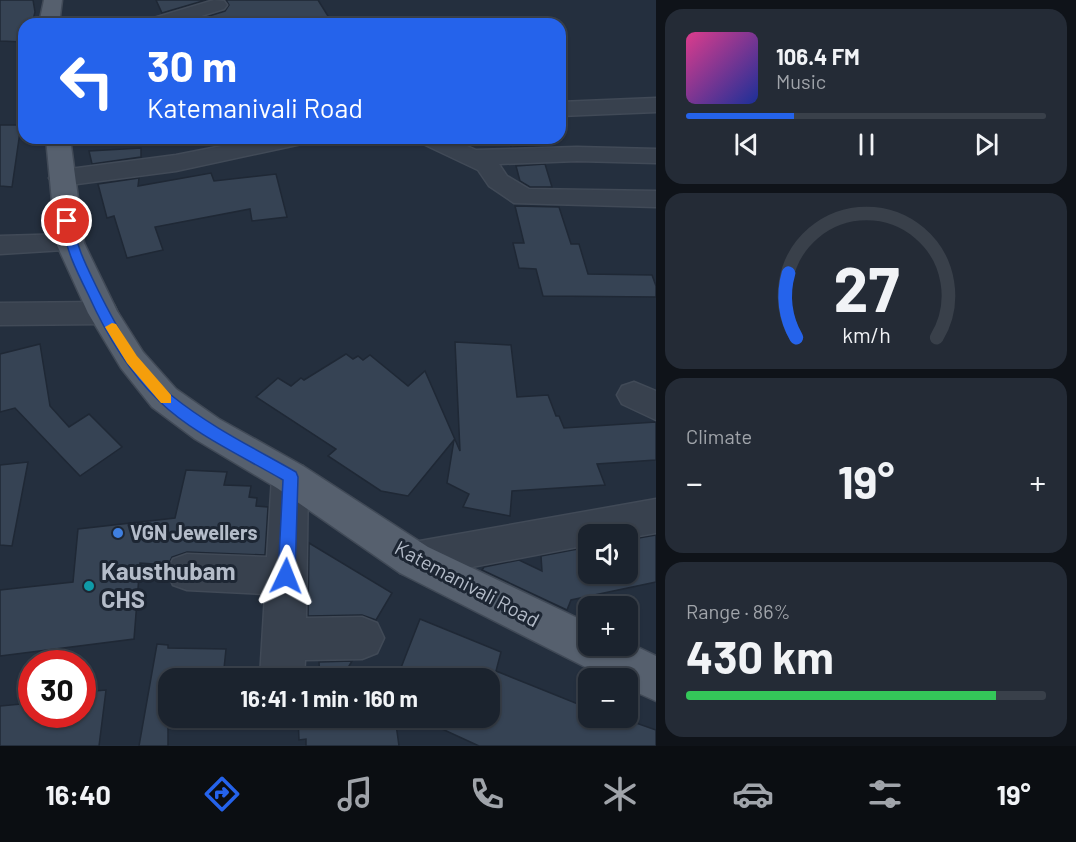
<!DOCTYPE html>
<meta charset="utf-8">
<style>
body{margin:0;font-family:Barlow,sans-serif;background:#242b36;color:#f1f3f6;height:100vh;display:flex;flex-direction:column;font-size:22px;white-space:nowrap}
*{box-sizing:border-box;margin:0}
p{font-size:20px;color:#a0a4aa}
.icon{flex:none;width:33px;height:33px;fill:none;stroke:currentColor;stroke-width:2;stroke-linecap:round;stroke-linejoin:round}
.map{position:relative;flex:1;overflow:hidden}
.panel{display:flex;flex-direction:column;gap:9px;padding:9px;background:#0f1319;width:420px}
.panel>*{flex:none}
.top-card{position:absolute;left:18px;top:18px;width:548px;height:126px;border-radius:18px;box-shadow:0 2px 4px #0004,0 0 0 2px #39404a;background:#2563eb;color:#fff;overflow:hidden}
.tools{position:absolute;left:578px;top:524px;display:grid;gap:12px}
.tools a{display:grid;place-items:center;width:60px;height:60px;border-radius:12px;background:#1b232e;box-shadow:0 2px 4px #0004,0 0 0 2px #39404a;font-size:30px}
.speed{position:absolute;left:18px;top:650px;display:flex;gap:12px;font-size:30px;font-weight:700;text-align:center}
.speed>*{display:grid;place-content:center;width:78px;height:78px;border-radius:50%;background:#1b232e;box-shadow:0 2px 4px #0004,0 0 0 2px #39404a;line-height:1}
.speed .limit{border:9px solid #d22;background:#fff;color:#111}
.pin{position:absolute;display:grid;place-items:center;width:51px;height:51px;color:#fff;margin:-26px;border:3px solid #fff;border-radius:50%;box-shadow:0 2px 6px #0007}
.me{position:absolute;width:66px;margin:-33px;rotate:2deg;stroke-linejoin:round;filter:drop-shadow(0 0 4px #0008)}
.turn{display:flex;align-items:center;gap:21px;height:126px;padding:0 30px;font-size:27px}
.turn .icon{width:78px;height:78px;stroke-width:2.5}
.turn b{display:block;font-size:42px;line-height:51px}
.big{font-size:45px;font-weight:700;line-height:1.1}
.panel .card{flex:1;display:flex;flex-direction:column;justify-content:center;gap:9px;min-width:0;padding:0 21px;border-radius:18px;background:#242b36}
.panel .dial{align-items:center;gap:0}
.dial svg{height:156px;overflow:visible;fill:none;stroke:#39404a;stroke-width:7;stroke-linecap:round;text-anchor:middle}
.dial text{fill:#f1f3f6;stroke:none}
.song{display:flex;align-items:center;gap:18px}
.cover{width:72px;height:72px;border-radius:9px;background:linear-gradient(135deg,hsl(330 70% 55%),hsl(230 70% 35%))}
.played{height:6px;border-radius:3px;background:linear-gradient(90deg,#2563eb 30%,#39404a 30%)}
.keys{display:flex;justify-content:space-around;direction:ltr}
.heat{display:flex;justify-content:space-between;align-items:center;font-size:33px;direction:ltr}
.charge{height:9px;border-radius:4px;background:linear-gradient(90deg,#34c759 86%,#39404a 0)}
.trip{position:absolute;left:158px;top:668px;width:342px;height:60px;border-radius:18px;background:#1b232e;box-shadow:0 2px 4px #0004,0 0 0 2px #39404a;font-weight:700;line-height:60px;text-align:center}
.dock{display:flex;height:96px;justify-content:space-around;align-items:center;background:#0b0e12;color:#a0a4aa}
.dock .icon{width:42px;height:42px}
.dock .selected{color:#2563eb}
.dock b{font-size:27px;color:#f1f3f6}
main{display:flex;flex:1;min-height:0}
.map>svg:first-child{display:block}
.building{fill:#364354;stroke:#1f2835;stroke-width:1.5}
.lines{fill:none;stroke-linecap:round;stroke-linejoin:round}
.minor-casing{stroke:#414a57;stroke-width:3}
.major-casing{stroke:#414a57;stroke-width:3}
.minor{fill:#38414e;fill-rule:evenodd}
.major{fill:#56606e;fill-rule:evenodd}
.route{fill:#2563eb;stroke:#184099;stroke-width:1.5}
.slow{fill:#f59e0b}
.shop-dot{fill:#3f7fe0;stroke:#1d2633;stroke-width:2}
.culture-dot{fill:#0f9aa8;stroke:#1d2633;stroke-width:2}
.labels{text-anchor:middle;stroke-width:6;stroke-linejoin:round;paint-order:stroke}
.poi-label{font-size:20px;font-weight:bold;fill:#b4bcc9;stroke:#1d2633;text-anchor:start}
.street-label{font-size:20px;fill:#b4bcc9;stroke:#1d2633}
.near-poi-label{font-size:24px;font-weight:bold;fill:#b4bcc9;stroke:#1d2633;text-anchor:start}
</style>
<main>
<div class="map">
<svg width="656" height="746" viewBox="0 0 656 746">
<rect width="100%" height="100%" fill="#242f3e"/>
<g class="building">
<path d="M 0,0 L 33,0 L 35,12 L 32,24 L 24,24 L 24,42 L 0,41 Z"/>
<path d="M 156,0 L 206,0 L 162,13 Z"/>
<path d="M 226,0 L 318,0 L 333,24 L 183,24 L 225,11 L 229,5 Z"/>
<path d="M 0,125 L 21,125 L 12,187 L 0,186 Z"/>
<path d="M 509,138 L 537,138 L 539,146 L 511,147 Z"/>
<path d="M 141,148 L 141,157 L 92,164 L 89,151 Z"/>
<path d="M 545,164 L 552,187 L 530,187 L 520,181 L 516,166 Z"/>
<path d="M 211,173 L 214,181 L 276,174 L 287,217 L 252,221 L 250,209 L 155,227 L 163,250 L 127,258 L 114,216 L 107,218 L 98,184 L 139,178 L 138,186 Z"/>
<path d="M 515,206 L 559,207 L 571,244 L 579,244 L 588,274 L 652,275 L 656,286 L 656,297 L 543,296 L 536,269 L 519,268 L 513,243 L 524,243 Z"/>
<path d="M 455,342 L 511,345 L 517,397 L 548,395 L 556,416 L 559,416 L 564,428 L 656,422 L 656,460 L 597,464 L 605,485 L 512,491 L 510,516 L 463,507 L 469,494 L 447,483 L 454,440 L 408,496 L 381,491 L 328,456 L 336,449 L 256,397 L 278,378 L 291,386 L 301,378 L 304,380 L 346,354 L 353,359 L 358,356 L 363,360 L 370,355 L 408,386 L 425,371 L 460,451 Z"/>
<path d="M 40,344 L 50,406 L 69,427 L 89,414 L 122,447 L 80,476 L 15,408 L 0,412 L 0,354 Z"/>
<path d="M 28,462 L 12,546 L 0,545 L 0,465 Z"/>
<path d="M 186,470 L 227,472 L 224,485 L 251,486 L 249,497 L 257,498 L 256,506 L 268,507 L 265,555 L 187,552 L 172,557 L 168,565 L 140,563 L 134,639 L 0,656 L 0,590 L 73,582 L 78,529 L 175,518 Z"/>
<path d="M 656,535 L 656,582 L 571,600 L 567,610 L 482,570 L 484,567 L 519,560 L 542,571 L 541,556 L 588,547 L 588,573 L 627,573 L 627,540 Z"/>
<path d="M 309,543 L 392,593 L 376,620 L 362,615 L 308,616 Z"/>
<path d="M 420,619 L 501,652 L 496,671 L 588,708 L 588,717 L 610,717 L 622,722 L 622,718 L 656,730 L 656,746 L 479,746 L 416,717 L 489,717 L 489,678 L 397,678 Z"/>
<path d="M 157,644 L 168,645 L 168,648 L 226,649 L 223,678 L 168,678 L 168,746 L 139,746 Z"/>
<path d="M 352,661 L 342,678 L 320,678 L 319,662 Z"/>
<path d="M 106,690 L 99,746 L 0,746 L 0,706 L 32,703 L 32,714 L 82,714 L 82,692 Z"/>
<path d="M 298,717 L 377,717 L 378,728 L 382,717 L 395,717 L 399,746 L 306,746 L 306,739 L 299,740 Z"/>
</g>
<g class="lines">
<defs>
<g id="minor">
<path d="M 214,0 L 224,1 L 227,5 L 224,9 L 175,24 L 144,24 L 147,20 Z"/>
<path d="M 656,98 L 656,112 L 560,116 L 560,102 Z"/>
<path d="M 262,138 L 309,138 L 306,143 L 297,145 L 176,171 L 62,186 L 53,183 L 49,178 L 53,173 L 62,170 L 176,155 Z"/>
<path d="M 418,138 L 449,138 L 476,150 L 577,147 L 656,149 L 656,163 L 577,161 L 499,164 L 507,176 L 529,189 L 656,191 L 656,207 L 514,203 L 489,186 L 478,170 L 421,143 Z"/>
<path d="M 70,234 L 80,237 L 84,243 L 80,249 L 0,254 L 0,236 Z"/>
<path d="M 103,302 L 114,305 L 118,313 L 114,321 L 103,324 L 0,325 L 0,303 Z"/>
<path d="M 634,382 L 656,391 L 656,420 L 622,404 L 617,395 L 622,386 Z"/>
<path d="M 290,462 L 303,466 L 308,477 L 306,618 L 362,617 L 377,623 L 384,638 L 377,653 L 362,659 L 305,660 L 304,678 L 260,678 L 265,594 L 187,590 L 173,585 L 167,572 L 173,559 L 187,554 L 267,557 L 272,477 L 277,466 Z"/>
<path d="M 656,499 L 656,533 L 627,538 L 627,534 L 588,534 L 588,545 L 414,578 L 400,573 L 394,560 L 400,547 L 414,542 Z"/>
</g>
<g id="major">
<path d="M 44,0 L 62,0 L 59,24 L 39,24 Z"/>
<path d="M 46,138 L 70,138 L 84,243 L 117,311 L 143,352 L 176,389 L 219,419 L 303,466 L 428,547 L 588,623 L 588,645 L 627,645 L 627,642 L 656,656 L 656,701 L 627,688 L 627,678 L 607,678 L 400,573 L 277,488 L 195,439 L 152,407 L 121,368 L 88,313 L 56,243 Z"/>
</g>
</defs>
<use href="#minor" class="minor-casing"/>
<use href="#major" class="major-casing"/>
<use href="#minor" class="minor"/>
<use href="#major" class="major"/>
</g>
<path class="route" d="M 67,218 L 73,221 C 76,247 87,267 98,290 C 116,326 139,369 171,395 C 209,426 254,448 296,472 L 298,477 L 295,576 L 292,582 L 286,584 L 280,582 L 278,576 L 283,480 C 242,456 193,434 159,401 C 129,372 105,332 88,294 C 76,270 65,248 62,221 Z"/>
<path class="slow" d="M 112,323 L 116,324 L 137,356 L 171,395 L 171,403 L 161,403 L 127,363 L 105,327 Z"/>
<circle class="shop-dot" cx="118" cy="533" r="6"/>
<circle class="culture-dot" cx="89" cy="586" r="6"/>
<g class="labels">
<g class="poi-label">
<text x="130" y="540">VGN Jewellers</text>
</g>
<g class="street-label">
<text transform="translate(467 584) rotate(28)" y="7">Katemanivali Road</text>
</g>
<g class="near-poi-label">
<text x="101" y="580">Kausthubam<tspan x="101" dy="28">CHS</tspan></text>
</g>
</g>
</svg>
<div class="tools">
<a><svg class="icon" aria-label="sound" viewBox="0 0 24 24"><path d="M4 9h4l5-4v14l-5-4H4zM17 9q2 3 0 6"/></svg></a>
<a>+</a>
<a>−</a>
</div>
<div class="speed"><div class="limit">30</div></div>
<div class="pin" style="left:67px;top:221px;background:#d93025"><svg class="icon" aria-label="arrive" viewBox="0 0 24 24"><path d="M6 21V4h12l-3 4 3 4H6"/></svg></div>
<svg class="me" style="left:286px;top:576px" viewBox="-20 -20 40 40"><path d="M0-17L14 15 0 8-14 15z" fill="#2563eb" stroke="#fff" stroke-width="4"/></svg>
<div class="trip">16:41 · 1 min · 160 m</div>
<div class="top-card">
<div class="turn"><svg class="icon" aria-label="left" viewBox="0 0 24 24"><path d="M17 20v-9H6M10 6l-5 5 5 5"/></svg><div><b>30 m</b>Katemanivali Road</div></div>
</div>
</div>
<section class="panel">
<div class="card">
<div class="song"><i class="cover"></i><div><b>106.4 FM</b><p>Music</p></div></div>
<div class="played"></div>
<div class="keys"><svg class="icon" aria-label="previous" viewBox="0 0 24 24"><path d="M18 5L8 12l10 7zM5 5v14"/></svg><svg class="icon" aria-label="pause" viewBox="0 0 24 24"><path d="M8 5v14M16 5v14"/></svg><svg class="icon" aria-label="next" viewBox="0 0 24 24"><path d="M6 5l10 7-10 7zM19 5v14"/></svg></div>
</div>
<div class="card dial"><svg viewBox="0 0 100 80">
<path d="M14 69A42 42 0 1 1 86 69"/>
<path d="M14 69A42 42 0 0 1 10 36" stroke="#2563eb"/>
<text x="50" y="56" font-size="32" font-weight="700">27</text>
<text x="50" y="72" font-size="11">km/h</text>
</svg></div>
<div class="card"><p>Climate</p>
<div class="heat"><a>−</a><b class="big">19°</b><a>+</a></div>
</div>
<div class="card"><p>Range · 86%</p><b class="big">430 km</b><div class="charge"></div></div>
</section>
</main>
<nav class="dock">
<b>16:40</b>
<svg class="icon selected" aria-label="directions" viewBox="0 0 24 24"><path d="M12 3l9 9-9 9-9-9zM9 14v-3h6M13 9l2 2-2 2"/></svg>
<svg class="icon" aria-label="music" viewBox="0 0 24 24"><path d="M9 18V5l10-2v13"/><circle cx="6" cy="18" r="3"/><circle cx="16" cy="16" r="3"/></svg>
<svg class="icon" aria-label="phone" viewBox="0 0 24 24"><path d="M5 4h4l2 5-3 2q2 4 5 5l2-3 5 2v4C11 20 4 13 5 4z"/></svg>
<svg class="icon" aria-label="climate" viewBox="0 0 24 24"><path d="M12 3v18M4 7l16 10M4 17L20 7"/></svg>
<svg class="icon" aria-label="car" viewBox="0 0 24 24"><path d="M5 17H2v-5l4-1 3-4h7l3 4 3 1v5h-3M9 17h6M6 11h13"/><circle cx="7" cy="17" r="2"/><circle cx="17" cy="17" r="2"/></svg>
<svg class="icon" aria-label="filters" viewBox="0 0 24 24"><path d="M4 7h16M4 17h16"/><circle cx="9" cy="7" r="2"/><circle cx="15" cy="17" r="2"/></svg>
<b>19°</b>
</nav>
